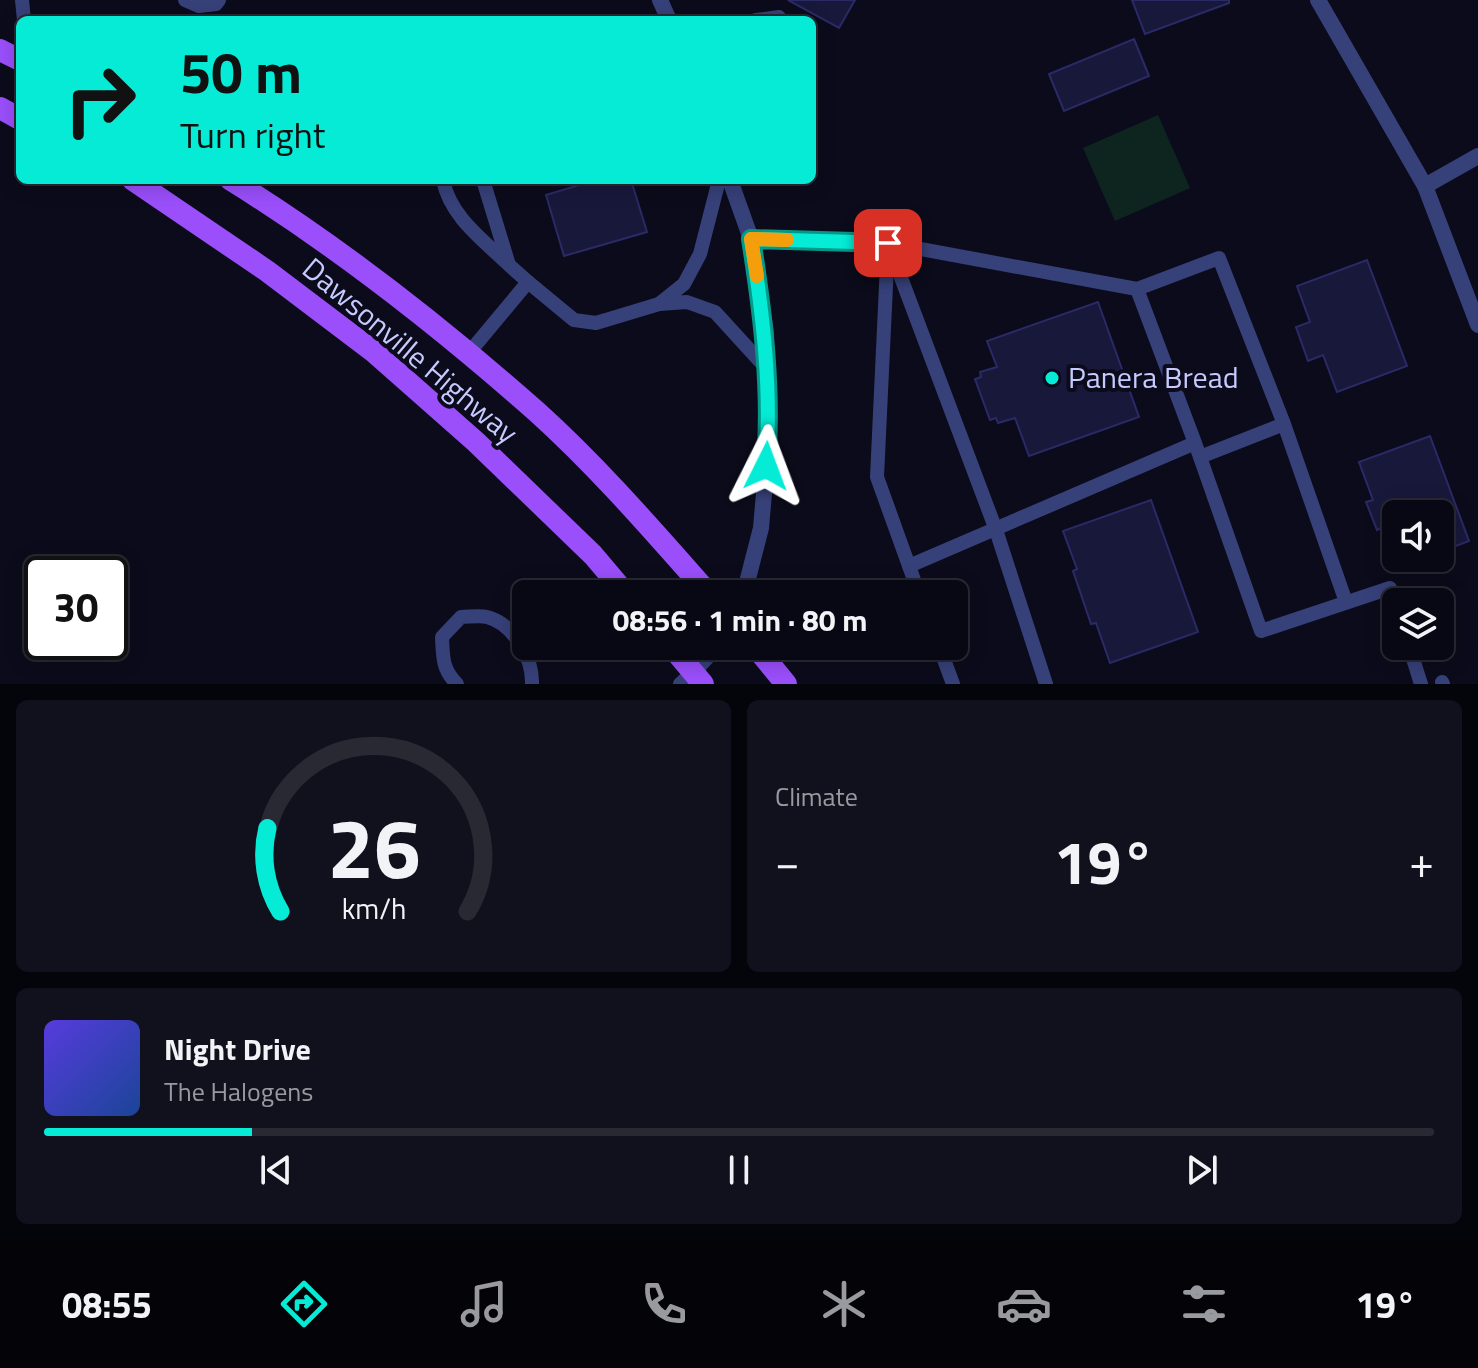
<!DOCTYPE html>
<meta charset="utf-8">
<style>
body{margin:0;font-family:"Titillium Web",sans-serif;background:#11111d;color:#f1f3f6;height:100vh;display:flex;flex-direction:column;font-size:30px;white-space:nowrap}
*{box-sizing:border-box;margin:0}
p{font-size:26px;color:#989aa0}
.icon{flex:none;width:44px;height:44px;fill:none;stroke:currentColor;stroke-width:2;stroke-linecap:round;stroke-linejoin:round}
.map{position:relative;height:684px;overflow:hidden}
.panel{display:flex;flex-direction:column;gap:16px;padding:16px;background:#04040b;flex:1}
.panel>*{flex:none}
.banner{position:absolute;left:16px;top:16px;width:800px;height:168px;border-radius:12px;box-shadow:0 4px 20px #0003,0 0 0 2px #292934;background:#05ebd5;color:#111;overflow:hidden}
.fabs{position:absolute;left:1382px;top:500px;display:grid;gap:16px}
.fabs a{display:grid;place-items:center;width:72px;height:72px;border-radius:12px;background:#080814;box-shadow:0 4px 20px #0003,0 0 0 2px #292934;font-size:40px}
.speed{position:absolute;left:24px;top:556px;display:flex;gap:16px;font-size:40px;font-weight:700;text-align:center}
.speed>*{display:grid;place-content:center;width:104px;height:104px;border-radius:50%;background:#080814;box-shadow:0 4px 20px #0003,0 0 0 2px #292934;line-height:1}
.speed .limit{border:4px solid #111;border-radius:12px;background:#fff;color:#111}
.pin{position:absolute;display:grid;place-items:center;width:68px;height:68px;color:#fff;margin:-34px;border-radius:16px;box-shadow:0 4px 12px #0006}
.me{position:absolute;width:88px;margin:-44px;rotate:3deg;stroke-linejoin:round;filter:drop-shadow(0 0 6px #0008)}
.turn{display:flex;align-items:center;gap:28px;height:168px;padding:0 32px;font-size:36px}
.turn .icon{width:104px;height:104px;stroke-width:2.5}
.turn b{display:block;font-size:56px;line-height:68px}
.big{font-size:60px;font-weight:700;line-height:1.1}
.panel .tile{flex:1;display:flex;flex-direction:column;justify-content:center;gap:12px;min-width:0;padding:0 28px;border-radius:12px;background:#11111d}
.panel .dial{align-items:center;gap:0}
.dial svg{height:208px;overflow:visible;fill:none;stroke:#292934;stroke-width:7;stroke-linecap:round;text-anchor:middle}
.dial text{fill:#f1f3f6;stroke:none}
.song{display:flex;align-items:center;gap:24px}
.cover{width:96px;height:96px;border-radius:12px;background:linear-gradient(135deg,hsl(250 70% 55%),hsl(220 70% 35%))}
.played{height:8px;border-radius:4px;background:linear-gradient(90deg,#05ebd5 15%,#292934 15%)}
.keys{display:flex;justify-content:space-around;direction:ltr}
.heat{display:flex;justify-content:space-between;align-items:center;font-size:44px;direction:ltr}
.panel .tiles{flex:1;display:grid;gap:16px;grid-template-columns:1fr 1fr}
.tile:last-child{grid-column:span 2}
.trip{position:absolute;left:512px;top:580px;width:456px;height:80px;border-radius:12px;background:#080814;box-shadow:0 4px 20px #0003,0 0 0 2px #292934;font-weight:700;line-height:80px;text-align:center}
.tab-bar{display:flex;height:128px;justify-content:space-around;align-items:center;background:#030308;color:#989aa0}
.tab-bar .icon{width:56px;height:56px}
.tab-bar .current{color:#05ebd5}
.tab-bar b{font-size:36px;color:#f1f3f6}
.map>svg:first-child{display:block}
.green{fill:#0e251f}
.building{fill:#18183b;stroke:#2a2a67;stroke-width:2}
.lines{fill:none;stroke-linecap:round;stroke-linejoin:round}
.service{stroke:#374179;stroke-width:14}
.minor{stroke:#374179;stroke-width:16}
.primary{stroke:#9a4ffb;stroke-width:22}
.route-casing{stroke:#03998a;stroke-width:20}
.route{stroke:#05ebd5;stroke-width:14}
.slow{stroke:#f59e0b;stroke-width:14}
.poi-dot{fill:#05ebd5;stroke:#0b0b1b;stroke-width:3}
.labels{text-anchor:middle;stroke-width:8;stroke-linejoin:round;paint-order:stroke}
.street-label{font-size:30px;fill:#c6cafe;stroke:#0b0b1b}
.poi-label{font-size:30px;fill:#c6cafe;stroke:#0b0b1b;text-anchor:start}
</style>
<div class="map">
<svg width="1478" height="684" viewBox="0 0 1478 684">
<rect width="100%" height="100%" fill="#0b0b1b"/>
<path class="green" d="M 1158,115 L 1190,188 L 1115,221 L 1083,148 Z"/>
<g class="building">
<path d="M 788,0 L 855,0 L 839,28 Z"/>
<path d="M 1132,0 L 1229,0 L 1229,3 L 1145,34 Z"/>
<path d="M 1134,39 L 1149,76 L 1064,111 L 1049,74 Z"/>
<path d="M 596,180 L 631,180 L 647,232 L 564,256 L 546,195 Z"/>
<path d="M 1367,260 L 1407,366 L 1337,392 L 1323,355 L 1308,361 L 1296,327 L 1310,322 L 1297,286 Z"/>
<path d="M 1098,302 L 1139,417 L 1029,456 L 1015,418 L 998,423 L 996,418 L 990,420 L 975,379 L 981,377 L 980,372 L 997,367 L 987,341 Z"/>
<path d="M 1430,436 L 1469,541 L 1440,552 L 1440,514 L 1396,514 L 1396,558 L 1424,558 L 1398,567 L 1383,527 L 1377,530 L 1366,502 L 1373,500 L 1359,462 Z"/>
<path d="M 1151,500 L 1198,632 L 1110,663 L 1096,623 L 1091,624 L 1073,571 L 1077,569 L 1063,531 Z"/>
</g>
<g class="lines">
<g class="service">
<path d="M 22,0 L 24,20"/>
<path d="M 185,0 L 199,6 L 216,4 L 219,0"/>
<path d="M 756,20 L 779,17"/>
<path d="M 443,180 C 450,216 482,239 507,263"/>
<path d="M 719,180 L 700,254 L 684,284 L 659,304 L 687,302 L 715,312 L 767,369"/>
<path d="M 751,239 L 888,243 L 996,530 L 1046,684"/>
<path d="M 528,282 L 574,320 L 596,323 L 659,304"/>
<path d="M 1137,289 L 1219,258 L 1284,424"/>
<path d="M 468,354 L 528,282 L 509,265 L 483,180"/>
<path d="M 1195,443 L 909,566 L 877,477 L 888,243 L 1137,289 L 1195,443 L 1200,457"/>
<path d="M 909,566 L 919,594"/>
<path d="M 1346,602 L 1284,424 L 1200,457 L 1261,631 L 1390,588 L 1396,607"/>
<path d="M 939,646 L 953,684"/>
<path d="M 1409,646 L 1421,684"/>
<path d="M 1442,682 L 1443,684"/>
<path d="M 457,684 C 442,669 443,657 442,637 L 461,617 C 469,617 480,615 487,617 C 514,624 533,659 532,684"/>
<path d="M 680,684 L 693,672"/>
</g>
<g class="minor">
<path d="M 660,0 L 669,20"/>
<path d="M 1318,0 L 1425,186"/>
<path d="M 1478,156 L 1425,186 L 1478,325"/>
<path d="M 730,180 L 751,239 L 766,332 L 769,435 L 761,528 L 744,594"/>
<path d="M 693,672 L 717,646"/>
</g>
<g class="primary">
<path d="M 0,50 L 20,60"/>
<path d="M 0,108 L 20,119"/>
<path d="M 133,180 L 267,271 L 374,352 L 476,442 L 593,555 L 626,594"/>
<path d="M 231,180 C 339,247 442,328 537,412 C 599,468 654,532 709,594"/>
<path d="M 671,646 L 703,684"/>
<path d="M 755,646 L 786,684"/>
</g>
</g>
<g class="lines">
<defs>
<path id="route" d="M 766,466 C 772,389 763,315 751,239 L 888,243"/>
</defs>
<use href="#route" class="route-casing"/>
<use href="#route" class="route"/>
<path class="slow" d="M 757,276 L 751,239 L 787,240"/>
</g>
<circle class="poi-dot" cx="1052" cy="378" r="8"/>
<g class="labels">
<g class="street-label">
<text transform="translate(410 351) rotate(40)" y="10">Dawsonville Highway</text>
</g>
<g class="poi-label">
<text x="1068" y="388">Panera Bread</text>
</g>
</g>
</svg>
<div class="fabs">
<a><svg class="icon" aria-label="sound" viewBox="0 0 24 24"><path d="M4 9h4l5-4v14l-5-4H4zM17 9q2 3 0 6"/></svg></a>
<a><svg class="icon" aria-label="layers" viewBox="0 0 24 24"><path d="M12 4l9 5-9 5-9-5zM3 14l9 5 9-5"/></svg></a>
</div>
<div class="speed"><div class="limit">30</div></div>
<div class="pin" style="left:888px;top:243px;background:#d93025"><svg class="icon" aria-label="arrive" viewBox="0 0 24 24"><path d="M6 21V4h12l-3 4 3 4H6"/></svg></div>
<svg class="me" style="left:766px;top:466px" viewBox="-20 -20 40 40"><path d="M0-17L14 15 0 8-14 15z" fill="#05ebd5" stroke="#fff" stroke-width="4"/></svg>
<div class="trip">08:56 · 1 min · 80 m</div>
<div class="banner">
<div class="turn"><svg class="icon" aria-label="right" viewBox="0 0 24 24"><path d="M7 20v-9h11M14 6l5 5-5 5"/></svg><div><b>50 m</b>Turn right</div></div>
</div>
</div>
<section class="panel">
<div class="tiles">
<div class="tile dial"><svg viewBox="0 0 100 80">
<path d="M14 69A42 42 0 1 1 86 69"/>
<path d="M14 69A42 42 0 0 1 9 37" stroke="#05ebd5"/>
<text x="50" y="56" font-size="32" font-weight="700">26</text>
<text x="50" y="72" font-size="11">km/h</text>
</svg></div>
<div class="tile"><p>Climate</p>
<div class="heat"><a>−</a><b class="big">19°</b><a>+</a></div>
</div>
<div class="tile">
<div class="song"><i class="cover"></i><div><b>Night Drive</b><p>The Halogens</p></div></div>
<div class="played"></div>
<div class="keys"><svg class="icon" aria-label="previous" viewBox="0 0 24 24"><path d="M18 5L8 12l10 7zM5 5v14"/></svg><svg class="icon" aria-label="pause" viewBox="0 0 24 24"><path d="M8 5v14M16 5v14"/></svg><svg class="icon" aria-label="next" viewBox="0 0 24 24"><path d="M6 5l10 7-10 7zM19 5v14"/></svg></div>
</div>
</div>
</section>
<nav class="tab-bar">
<b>08:55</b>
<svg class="icon current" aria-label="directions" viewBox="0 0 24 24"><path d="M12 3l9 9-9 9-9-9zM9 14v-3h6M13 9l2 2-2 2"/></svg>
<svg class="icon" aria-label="music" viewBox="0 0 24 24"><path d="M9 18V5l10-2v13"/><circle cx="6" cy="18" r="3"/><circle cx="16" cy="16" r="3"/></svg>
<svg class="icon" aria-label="phone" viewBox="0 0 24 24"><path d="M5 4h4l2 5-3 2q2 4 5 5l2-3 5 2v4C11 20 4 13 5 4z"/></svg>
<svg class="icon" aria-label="climate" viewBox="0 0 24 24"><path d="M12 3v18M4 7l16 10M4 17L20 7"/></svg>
<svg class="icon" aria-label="car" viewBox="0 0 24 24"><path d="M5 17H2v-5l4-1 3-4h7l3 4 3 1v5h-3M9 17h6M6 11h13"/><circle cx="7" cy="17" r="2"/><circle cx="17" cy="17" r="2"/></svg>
<svg class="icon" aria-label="filters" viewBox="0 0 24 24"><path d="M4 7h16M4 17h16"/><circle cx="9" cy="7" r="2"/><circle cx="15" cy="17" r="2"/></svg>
<b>19°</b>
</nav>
